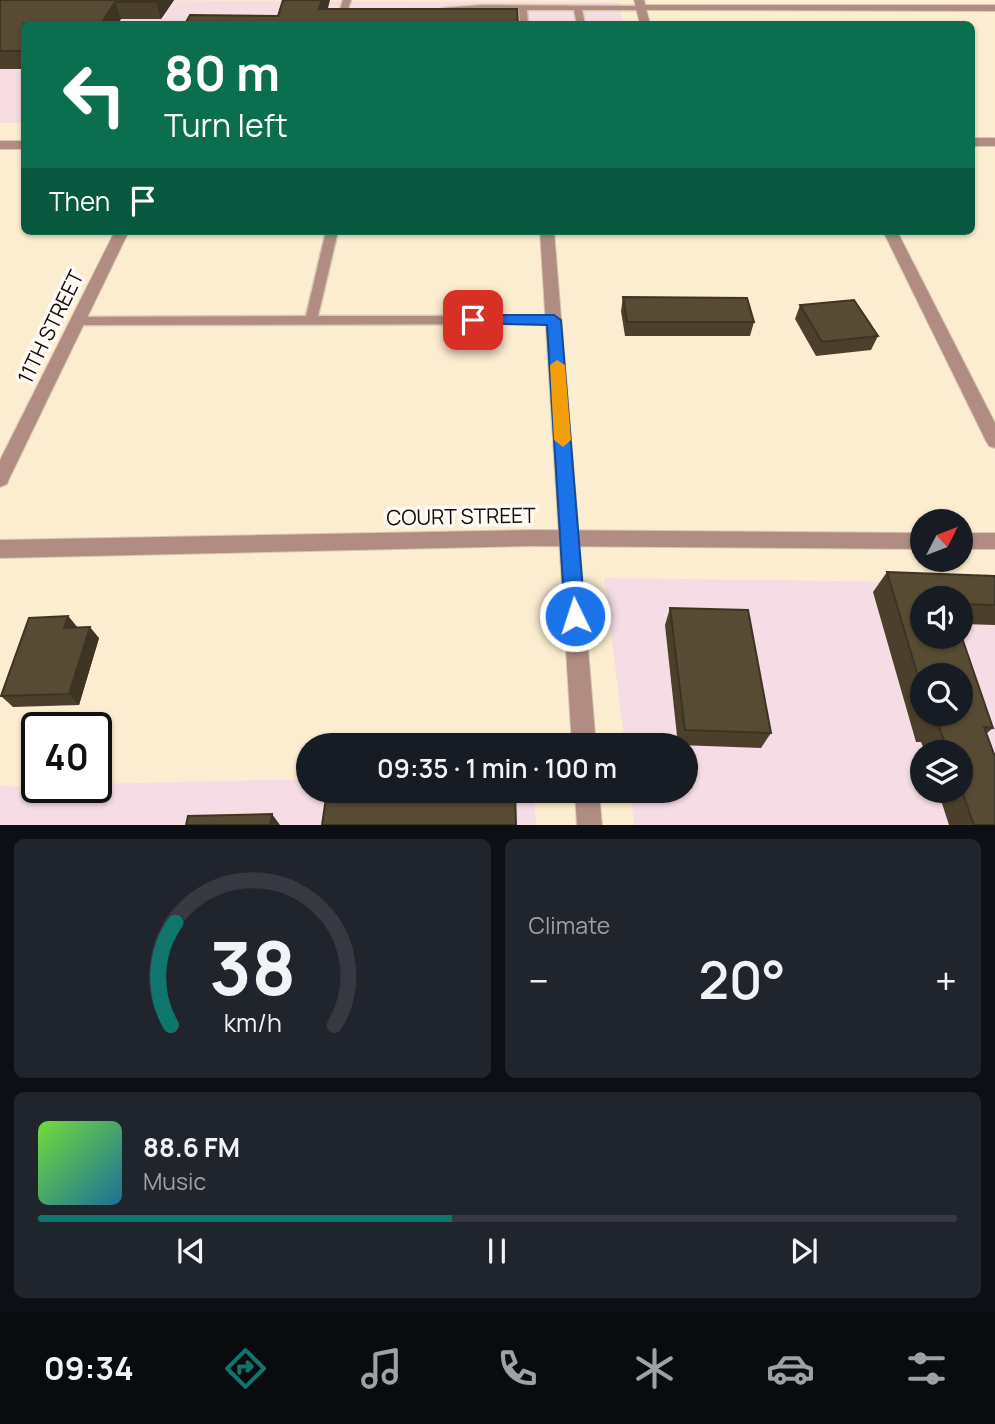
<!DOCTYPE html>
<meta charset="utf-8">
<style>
body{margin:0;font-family:Manrope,sans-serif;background:#20242c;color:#f1f3f6;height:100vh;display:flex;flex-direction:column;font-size:26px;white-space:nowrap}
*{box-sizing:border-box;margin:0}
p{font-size:23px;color:#9ea1a6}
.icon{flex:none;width:38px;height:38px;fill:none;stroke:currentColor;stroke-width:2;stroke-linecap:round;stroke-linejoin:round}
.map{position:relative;height:825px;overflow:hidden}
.drawer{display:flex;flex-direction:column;gap:14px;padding:14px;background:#0d0f14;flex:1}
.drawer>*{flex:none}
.guide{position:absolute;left:21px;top:21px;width:954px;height:214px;border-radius:10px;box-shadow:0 2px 5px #0004;background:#0b6e4f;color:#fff;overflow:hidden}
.needle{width:46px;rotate:48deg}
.tools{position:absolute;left:910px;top:509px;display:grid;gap:14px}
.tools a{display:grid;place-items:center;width:63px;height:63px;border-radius:50%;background:#171b24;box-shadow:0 2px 5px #0004;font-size:35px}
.speed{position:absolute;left:21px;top:712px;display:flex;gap:14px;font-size:35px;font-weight:700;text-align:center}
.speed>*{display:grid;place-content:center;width:91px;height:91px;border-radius:50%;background:#171b24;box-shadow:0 2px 5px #0004;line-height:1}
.speed .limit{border:4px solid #111;border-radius:10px;background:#fff;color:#111}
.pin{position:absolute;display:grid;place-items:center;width:60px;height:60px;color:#fff;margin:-30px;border-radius:14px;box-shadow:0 4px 10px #0006}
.me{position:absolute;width:77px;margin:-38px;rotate:356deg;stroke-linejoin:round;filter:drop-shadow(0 0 5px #0008)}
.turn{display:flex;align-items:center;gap:24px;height:147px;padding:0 28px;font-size:32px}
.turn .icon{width:91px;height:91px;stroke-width:2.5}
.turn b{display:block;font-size:49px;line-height:60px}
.then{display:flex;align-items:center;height:66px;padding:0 28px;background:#0003;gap:14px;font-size:26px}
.big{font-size:52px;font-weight:600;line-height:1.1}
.drawer .widget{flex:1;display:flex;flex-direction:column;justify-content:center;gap:10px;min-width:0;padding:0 24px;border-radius:10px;background:#20242c}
.drawer .dial{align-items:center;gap:0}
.dial svg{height:182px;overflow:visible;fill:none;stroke:#363941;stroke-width:7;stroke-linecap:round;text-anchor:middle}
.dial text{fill:#f1f3f6;stroke:none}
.song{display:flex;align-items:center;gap:21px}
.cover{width:84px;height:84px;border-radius:10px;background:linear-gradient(135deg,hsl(100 70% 55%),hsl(200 70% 35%))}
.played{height:7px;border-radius:4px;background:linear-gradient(90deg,#0f766e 45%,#363941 45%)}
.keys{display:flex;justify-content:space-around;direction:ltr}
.heat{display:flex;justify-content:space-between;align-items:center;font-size:38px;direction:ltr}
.drawer .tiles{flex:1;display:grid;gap:14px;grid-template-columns:1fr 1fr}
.widget:last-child{grid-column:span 2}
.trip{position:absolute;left:296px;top:733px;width:402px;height:70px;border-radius:35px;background:#171b24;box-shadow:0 2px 5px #0004;font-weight:600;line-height:70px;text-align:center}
.menu{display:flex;height:112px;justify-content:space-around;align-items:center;background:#090b0e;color:#9ea1a6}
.menu .icon{width:49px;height:49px}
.menu .active{color:#0f766e}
.menu b{font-size:32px;color:#f1f3f6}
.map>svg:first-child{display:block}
.commercial{fill:#f6dde5;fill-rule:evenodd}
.education{fill:#f7dde2}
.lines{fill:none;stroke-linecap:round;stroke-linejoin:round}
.service-casing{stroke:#d6c9af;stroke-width:3}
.minor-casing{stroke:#d6c9af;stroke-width:2}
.tertiary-casing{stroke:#d6c9af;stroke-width:2}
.service{fill:#b08c83;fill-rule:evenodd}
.minor{fill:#b08c83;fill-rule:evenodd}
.tertiary{fill:#b08c83;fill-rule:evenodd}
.wall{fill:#4c402c;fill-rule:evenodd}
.shaded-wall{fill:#3e3424}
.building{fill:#584b33;stroke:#3e3424;stroke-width:2}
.route{fill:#1a73e8;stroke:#114b97;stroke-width:2}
.slow{fill:#f59e0b}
.labels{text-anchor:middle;stroke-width:7;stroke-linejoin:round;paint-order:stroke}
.street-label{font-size:21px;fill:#110c04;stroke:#fefbf6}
</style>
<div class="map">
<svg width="995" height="826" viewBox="0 0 995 826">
<rect width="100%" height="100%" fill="#fcedd0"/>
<g class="commercial">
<path d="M 604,578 L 995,583 L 995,825 L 634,825 L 630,791 L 686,791 L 686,746 L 625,745 ZM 922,598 L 961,598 L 961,637 L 922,637 ZM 922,676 L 961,676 L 961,714 L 922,714 ZM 922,752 L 961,752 L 961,791 L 922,791 Z"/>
<path d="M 308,779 L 308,791 L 534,791 L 536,825 L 0,825 L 0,786 L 96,788 L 96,784 Z"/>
</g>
<path class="education" d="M 0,0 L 617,2 L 624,24 L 24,24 L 24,123 L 0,123 Z"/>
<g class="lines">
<defs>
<g id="service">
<path d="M 343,0 L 351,0 L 346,16 L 353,16 L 353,20 L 341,21 L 337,19 Z"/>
<path d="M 483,5 L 641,6 L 645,8 L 641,10 L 582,10 L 585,24 L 577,24 L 574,10 L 527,10 L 528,24 L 520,24 L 519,10 L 443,12 L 439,10 L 443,8 Z"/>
<path d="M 326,231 L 338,231 L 318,316 L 554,316 L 560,320 L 554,324 L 78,325 L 72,321 L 78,317 L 306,316 Z"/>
</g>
<g id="minor">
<path d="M 641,5 L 995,5 L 995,11 L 637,10 L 636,8 Z"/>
<rect x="0" y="141" width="24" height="8"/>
<path d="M 115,231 L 129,231 L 9,479 L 7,484 L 0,487 L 0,460 Z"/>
<path d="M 883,231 L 897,231 L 995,423 L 995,448 L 989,446 L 986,441 Z"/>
<path d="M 532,530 L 922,533 L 922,549 L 532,546 L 0,558 L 0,540 Z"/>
<rect x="961" y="533" width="34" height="16"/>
</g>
<g id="tertiary">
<path d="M 634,0 L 644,0 L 650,24 L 640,24 Z"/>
<rect x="971" y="138" width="24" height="8"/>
<path d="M 540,231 L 554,231 L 596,746 L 572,746 Z"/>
<path d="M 575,791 L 599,791 L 602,826 L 577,826 Z"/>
</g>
</defs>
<use href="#service" class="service-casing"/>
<use href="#minor" class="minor-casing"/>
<use href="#tertiary" class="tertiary-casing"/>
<use href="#service" class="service"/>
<use href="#minor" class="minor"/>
<use href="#tertiary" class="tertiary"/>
</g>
<g class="wall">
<path d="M 0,0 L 174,0 L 161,19 L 121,19 L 24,24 L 24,69 L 0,69 Z"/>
<path d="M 623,297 L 754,322 L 750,336 L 625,336 L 621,311 Z"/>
<path d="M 800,305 L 878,336 L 871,350 L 816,356 L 795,319 Z"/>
<path d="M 887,572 L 995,576 L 995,625 L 961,624 L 961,598 L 922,598 L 993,728 L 986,734 L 995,825 L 949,825 L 938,791 L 961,791 L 961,752 L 925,752 L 921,742 L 916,742 L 873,592 ZM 922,676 L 961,714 L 922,714 Z"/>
<path d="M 670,608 L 771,733 L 761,748 L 678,745 L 665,625 Z"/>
<path d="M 68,616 L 77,627 L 99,638 L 79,705 L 13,707 L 1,696 Z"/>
</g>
<g class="shaded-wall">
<path d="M 157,0 L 174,0 L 161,19 L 156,2 Z"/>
<path d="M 322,0 L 330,0 L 324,24 L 319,9 Z"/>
<path d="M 115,2 L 121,19 L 118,24 L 101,24 Z"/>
<path d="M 68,616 L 78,628 L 64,628 Z"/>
<path d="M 90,627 L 99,638 L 79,705 L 69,694 Z"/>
<path d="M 272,814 L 280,825 L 270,825 Z"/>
</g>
<g class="building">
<path d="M 0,0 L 157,0 L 156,2 L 115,2 L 101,24 L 24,24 L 24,51 L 0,51 Z"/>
<path d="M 283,0 L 322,0 L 319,9 L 517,9 L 518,24 L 185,24 L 190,15 L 278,16 Z"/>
<path d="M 623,297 L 747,298 L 754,322 L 627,322 Z"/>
<path d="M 854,300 L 878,336 L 822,342 L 800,305 Z"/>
<path d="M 887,572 L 995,576 L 995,605 L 961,604 L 961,598 L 922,598 L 922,637 L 961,637 L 961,635 L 993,728 L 984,727 L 995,757 L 995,825 L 974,825 L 961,788 L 961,752 L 948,752 L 939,726 L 933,725 L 929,714 L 961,714 L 961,676 L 922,676 L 922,690 Z"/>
<path d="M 670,608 L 748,610 L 771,733 L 685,730 Z"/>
<path d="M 68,616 L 64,628 L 90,627 L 69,694 L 1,696 L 29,618 Z"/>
<path d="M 327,791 L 515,791 L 516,825 L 322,825 Z"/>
<path d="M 272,814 L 270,825 L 186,825 L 188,816 Z"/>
</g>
<path class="route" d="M 473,315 L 554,315 L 561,320 L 585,616 L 582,622 L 575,624 L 568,622 L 565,616 L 547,325 L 468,323 L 466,320 L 468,316 Z"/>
<path class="slow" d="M 557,360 L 565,365 L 571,440 L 563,447 L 554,440 L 550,365 Z"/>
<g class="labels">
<g class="street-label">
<text transform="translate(51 327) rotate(-64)" y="7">11TH STREET</text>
<text transform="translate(461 517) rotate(-1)" y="7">COURT STREET</text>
</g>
</g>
</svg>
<div class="tools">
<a><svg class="needle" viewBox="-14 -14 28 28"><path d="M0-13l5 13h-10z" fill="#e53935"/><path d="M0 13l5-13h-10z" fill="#9ea1a6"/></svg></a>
<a><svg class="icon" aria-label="sound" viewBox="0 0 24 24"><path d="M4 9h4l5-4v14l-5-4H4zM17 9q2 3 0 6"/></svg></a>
<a><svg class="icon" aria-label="search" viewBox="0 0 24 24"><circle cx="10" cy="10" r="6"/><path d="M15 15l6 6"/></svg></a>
<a><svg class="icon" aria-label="layers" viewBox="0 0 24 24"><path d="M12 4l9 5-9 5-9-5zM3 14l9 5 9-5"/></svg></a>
</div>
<div class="speed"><div class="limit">40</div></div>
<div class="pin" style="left:473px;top:320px;background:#d93025"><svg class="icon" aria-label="arrive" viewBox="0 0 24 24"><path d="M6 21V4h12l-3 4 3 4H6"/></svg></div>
<svg class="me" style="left:575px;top:616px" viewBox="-20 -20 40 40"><circle r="17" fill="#1a73e8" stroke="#fff" stroke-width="3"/><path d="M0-11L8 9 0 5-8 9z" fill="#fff"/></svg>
<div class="trip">09:35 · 1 min · 100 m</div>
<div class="guide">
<div class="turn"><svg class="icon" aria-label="left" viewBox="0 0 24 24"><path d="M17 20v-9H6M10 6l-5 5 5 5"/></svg><div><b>80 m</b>Turn left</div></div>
<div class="then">Then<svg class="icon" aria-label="arrive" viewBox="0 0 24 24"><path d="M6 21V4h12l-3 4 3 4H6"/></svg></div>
</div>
</div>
<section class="drawer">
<div class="tiles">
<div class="widget dial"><svg viewBox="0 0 100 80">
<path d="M14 69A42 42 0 1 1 86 69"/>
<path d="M14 69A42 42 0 0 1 16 24" stroke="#0f766e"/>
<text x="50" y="56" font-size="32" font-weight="700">38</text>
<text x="50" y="72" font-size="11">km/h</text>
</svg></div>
<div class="widget"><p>Climate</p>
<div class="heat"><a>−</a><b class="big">20°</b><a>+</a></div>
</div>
<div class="widget">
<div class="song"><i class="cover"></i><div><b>88.6 FM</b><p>Music</p></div></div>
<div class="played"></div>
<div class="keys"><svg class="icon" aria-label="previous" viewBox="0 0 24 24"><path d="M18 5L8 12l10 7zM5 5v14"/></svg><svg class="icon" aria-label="pause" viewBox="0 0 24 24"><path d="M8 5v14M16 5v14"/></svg><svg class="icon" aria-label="next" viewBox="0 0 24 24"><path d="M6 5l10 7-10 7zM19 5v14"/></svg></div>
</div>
</div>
</section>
<nav class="menu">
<b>09:34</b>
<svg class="icon active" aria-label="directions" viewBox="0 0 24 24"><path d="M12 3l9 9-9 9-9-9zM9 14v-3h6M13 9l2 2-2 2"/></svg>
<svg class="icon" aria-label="music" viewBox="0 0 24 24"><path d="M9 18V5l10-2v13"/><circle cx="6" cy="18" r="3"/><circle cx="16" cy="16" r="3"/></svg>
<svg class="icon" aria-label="phone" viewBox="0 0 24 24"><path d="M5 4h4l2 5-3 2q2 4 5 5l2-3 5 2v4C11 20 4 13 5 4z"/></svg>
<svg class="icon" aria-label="climate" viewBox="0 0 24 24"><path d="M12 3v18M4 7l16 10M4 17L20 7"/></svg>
<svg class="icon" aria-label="car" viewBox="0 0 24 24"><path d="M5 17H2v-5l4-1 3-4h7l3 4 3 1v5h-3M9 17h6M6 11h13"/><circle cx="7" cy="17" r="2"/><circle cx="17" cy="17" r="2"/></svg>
<svg class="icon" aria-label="filters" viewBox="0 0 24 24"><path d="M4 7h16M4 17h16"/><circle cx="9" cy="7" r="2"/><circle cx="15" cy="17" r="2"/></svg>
</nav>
